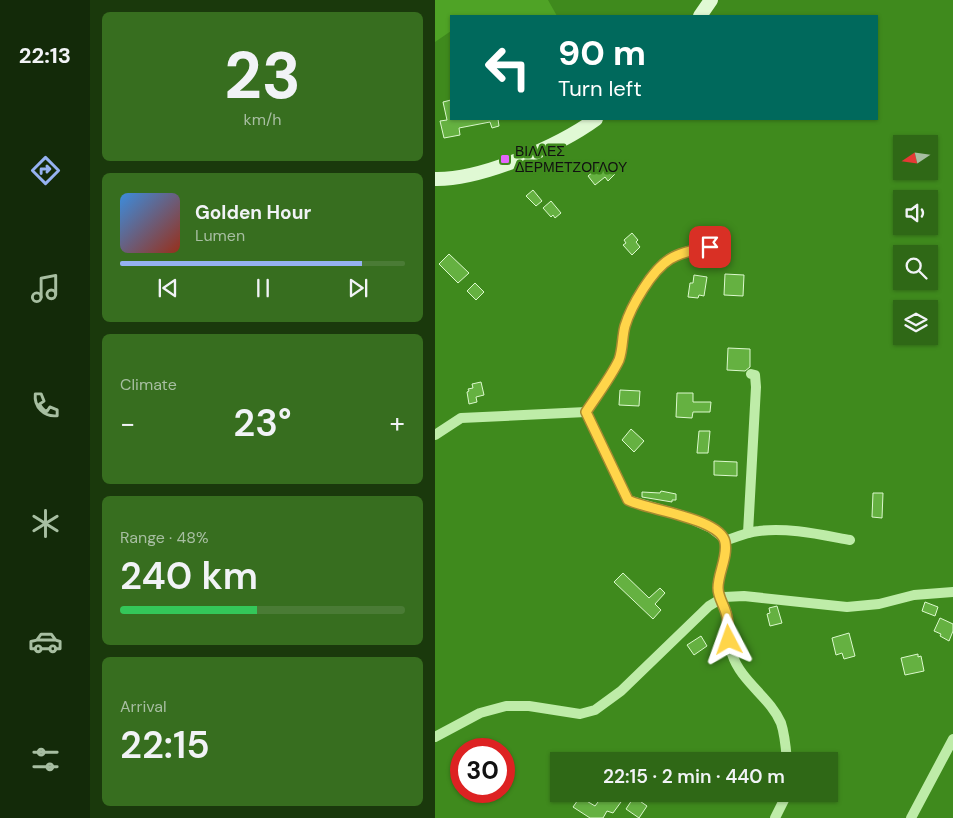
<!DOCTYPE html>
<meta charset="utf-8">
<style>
body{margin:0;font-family:"DM Sans",sans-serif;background:#376e1f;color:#f1f3f6;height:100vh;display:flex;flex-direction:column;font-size:19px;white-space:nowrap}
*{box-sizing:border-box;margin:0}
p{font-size:16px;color:#a7bea1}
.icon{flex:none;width:28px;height:28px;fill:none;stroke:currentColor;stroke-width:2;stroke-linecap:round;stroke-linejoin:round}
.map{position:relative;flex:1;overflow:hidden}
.side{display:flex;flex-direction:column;gap:12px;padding:12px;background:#1a390c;width:345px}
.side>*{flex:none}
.hud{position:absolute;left:15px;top:15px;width:428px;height:105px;border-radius:0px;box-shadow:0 1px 4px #0004;background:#00695c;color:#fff;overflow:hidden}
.needle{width:32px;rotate:257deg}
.buttons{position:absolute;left:458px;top:135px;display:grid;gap:10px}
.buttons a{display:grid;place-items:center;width:45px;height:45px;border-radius:0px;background:#2f6816;box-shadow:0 1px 4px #0004;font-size:25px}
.speed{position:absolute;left:15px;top:738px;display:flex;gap:10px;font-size:25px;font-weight:700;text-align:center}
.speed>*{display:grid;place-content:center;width:65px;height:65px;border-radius:50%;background:#2f6816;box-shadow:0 1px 4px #0004;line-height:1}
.speed .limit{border:8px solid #d22;background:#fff;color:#111}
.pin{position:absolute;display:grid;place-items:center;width:42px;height:42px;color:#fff;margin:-21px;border-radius:10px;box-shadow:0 2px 8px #0006}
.me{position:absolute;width:55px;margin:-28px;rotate:356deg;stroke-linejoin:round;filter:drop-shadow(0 0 4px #0008)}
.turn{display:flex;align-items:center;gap:18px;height:105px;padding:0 25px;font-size:22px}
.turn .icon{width:65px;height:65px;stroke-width:2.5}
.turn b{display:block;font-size:35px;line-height:42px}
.big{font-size:38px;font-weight:600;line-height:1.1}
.side .tile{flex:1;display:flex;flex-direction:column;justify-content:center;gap:8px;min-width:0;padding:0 18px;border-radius:8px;background:#376e1f}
.side .dial{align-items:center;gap:0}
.dial b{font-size:65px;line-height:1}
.song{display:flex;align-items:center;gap:15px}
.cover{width:60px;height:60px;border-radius:8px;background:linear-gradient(135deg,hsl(210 70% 55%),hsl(10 70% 35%))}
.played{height:5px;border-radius:2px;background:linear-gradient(90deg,#95b2f1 85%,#4a7b35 85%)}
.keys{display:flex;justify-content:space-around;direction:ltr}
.heat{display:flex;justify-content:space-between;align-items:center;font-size:28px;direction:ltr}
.charge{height:8px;border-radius:4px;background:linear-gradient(90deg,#34c759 48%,#4a7b35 0)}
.trip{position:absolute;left:115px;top:752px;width:288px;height:50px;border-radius:0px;background:#2f6816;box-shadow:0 1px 4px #0004;font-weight:600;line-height:50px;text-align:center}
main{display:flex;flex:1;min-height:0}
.menu{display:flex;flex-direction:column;width:90px;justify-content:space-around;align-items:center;background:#132a09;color:#a7bea1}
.menu .icon{width:35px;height:35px}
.menu .current{color:#95b2f1}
.menu b{font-size:22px;color:#f1f3f6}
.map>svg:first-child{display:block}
.green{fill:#4fa326}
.building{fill:#65b141;stroke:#dcf9cd}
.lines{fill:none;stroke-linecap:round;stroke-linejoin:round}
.street{stroke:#beeca8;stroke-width:10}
.secondary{stroke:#e0f9d4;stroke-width:14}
.route-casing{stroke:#a68a30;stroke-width:12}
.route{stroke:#ffd54a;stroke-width:9}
.poi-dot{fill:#e366fc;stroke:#3f8a1d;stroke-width:2}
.labels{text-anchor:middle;stroke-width:5;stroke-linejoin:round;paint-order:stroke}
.poi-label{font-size:14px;fill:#111;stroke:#3f8a1d;text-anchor:start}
</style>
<main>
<nav class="menu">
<b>22:13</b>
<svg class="icon current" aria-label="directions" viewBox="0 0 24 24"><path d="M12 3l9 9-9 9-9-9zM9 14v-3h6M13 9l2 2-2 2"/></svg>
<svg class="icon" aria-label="music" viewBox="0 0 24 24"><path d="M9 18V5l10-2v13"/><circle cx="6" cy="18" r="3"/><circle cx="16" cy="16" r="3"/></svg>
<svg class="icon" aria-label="phone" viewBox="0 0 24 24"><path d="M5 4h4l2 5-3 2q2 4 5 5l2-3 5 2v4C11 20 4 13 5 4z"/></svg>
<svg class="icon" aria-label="climate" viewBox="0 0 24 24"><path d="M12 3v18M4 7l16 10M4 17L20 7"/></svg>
<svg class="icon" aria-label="car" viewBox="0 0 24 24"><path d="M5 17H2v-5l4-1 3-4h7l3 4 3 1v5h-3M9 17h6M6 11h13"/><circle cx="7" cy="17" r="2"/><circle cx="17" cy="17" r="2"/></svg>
<svg class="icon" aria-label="filters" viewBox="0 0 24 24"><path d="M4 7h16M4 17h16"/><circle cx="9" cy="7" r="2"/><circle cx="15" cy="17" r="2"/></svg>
</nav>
<section class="side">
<div class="tile dial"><b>23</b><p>km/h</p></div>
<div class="tile">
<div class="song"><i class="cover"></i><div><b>Golden Hour</b><p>Lumen</p></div></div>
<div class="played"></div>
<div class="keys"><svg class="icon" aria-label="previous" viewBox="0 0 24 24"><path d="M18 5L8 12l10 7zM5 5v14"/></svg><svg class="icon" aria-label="pause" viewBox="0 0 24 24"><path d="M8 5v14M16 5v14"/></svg><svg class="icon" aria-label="next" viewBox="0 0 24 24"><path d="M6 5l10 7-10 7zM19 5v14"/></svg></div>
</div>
<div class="tile"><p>Climate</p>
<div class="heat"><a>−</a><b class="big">23°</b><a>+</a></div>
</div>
<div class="tile"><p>Range · 48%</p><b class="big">240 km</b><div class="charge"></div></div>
<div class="tile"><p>Arrival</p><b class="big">22:15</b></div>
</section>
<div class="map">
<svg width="518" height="818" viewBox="0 0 518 818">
<rect width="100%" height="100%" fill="#3f8a1d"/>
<path class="green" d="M 0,0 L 113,0 L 122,16 L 16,16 L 16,31 L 0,42 Z"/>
<g class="building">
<path d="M 16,100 L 16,119 L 63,119 L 64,126 L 57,128 L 55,122 L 24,128 L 25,135 L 9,138 L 5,121 L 12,120 L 8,102 Z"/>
<path d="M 170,162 L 180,174 L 173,181 L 170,177 L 160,185 L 153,176 Z"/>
<path d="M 98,190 L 107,201 L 101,206 L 91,196 Z"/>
<path d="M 116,201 L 126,213 L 120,218 L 118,215 L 116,217 L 108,208 Z"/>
<path d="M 197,233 L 203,240 L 201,242 L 205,247 L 197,255 L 188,245 L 191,243 L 189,240 Z"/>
<path d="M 14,254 L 34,273 L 23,283 L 4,264 Z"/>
<path d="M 290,274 L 309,275 L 308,296 L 289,295 Z"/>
<path d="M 259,275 L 272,277 L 269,296 L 264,295 L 263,298 L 253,297 L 255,283 L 258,283 Z"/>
<path d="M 40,283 L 49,292 L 41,300 L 32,291 Z"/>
<path d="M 293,348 L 315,349 L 315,367 L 310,371 L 292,370 Z"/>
<path d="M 46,382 L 49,395 L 41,397 L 42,402 L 34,404 L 32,392 L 34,391 L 33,389 L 38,388 L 37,384 Z"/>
<path d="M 185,390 L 205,391 L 204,406 L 184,405 Z"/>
<path d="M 242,393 L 258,393 L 258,402 L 276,402 L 275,412 L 258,412 L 257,418 L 241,417 Z"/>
<path d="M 196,429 L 209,441 L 199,452 L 187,440 Z"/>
<path d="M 264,431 L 275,431 L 273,453 L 262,453 Z"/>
<path d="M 279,461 L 302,462 L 302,476 L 279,475 Z"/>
<path d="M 226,491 L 241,494 L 241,500 L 237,500 L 237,502 L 207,497 L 207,492 L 225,493 Z"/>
<path d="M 438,493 L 448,493 L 447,518 L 437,517 Z"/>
<path d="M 188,573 L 214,598 L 225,588 L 230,593 L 220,604 L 226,610 L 218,619 L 179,582 Z"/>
<path d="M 490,602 L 503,607 L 500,616 L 487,611 Z"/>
<path d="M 342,606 L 347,623 L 335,626 L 332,614 L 335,613 L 334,608 Z"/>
<path d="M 505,618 L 518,624 L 518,631 L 514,641 L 505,636 L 506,634 L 499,631 Z"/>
<path d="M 414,633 L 420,656 L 409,659 L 407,653 L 401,655 L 397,638 Z"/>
<path d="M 266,636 L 272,646 L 259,655 L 252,645 Z"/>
<path d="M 483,654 L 483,657 L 486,656 L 489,671 L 470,675 L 466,658 Z"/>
<path d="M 169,794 L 175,794 L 186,802 L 178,813 L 172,811 L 168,818 L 155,818 L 138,807 L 145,797 L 160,806 Z"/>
<path d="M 199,797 L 212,806 L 204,818 L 191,809 Z"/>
</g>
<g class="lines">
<g class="street">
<path d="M 290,245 C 273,247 248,250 234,259 C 216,272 196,304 190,326 C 187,337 188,349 184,360 C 177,377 161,396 151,412 L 193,500 L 249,516 L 276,528 L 289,538 C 295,553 283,571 283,587 C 283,596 289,604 291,612 C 295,626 292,641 297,654 C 306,682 335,697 346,723 C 350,735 351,749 352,761"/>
<path d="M 0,435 L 26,418 L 151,412"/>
<path d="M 313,533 L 321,387 L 320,375 L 316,374"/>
<path d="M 290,541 C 301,537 313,532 324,531 C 352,527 387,535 415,540"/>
<path d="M 0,737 L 45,713 L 71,706 L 94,706 L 145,714 L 160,710 L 186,691 L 274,606 L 289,597 L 309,596 L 412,607 L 444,604 L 479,595 L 518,592"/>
<path d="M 340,818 L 352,794"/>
<path d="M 476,818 L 518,739"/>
</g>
<g class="secondary">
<path d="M 265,16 L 276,0"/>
<path d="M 0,179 C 46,180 124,146 161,119"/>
</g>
</g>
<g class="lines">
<defs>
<path id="route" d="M 275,247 C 263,249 246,252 235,259 C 217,270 196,306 190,326 C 187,337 188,349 184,360 C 177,375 161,397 151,412 L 193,500 C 212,510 285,518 290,542 C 293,557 283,573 283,588 C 283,597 289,605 291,613 C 294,622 293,631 294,640"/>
</defs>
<use href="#route" class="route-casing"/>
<use href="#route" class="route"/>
</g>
<rect class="poi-dot" x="65" y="154" width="10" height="10" rx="2.5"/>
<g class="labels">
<g class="poi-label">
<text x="80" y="156">ΒΙΛΛΕΣ<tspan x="80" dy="16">ΔΕΡΜΕΤΖΟΓΛΟΥ</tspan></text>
</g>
</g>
</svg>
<div class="buttons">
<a><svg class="needle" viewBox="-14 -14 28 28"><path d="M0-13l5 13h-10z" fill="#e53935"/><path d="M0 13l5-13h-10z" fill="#a7bea1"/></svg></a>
<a><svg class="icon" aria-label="sound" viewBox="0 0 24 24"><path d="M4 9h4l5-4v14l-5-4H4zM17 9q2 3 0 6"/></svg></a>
<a><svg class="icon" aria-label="search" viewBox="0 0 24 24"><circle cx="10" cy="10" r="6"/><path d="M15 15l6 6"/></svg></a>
<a><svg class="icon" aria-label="layers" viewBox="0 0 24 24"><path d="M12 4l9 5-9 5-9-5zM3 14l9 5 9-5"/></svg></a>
</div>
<div class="speed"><div class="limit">30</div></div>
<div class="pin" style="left:275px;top:247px;background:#d93025"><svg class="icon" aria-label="arrive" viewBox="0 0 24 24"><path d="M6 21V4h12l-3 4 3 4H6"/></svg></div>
<svg class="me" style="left:294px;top:640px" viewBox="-20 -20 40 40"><path d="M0-17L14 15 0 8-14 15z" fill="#ffd54a" stroke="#fff" stroke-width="4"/></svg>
<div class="trip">22:15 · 2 min · 440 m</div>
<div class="hud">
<div class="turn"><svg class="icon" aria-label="left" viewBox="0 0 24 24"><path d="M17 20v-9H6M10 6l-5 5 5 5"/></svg><div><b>90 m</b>Turn left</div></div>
</div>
</div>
</main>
